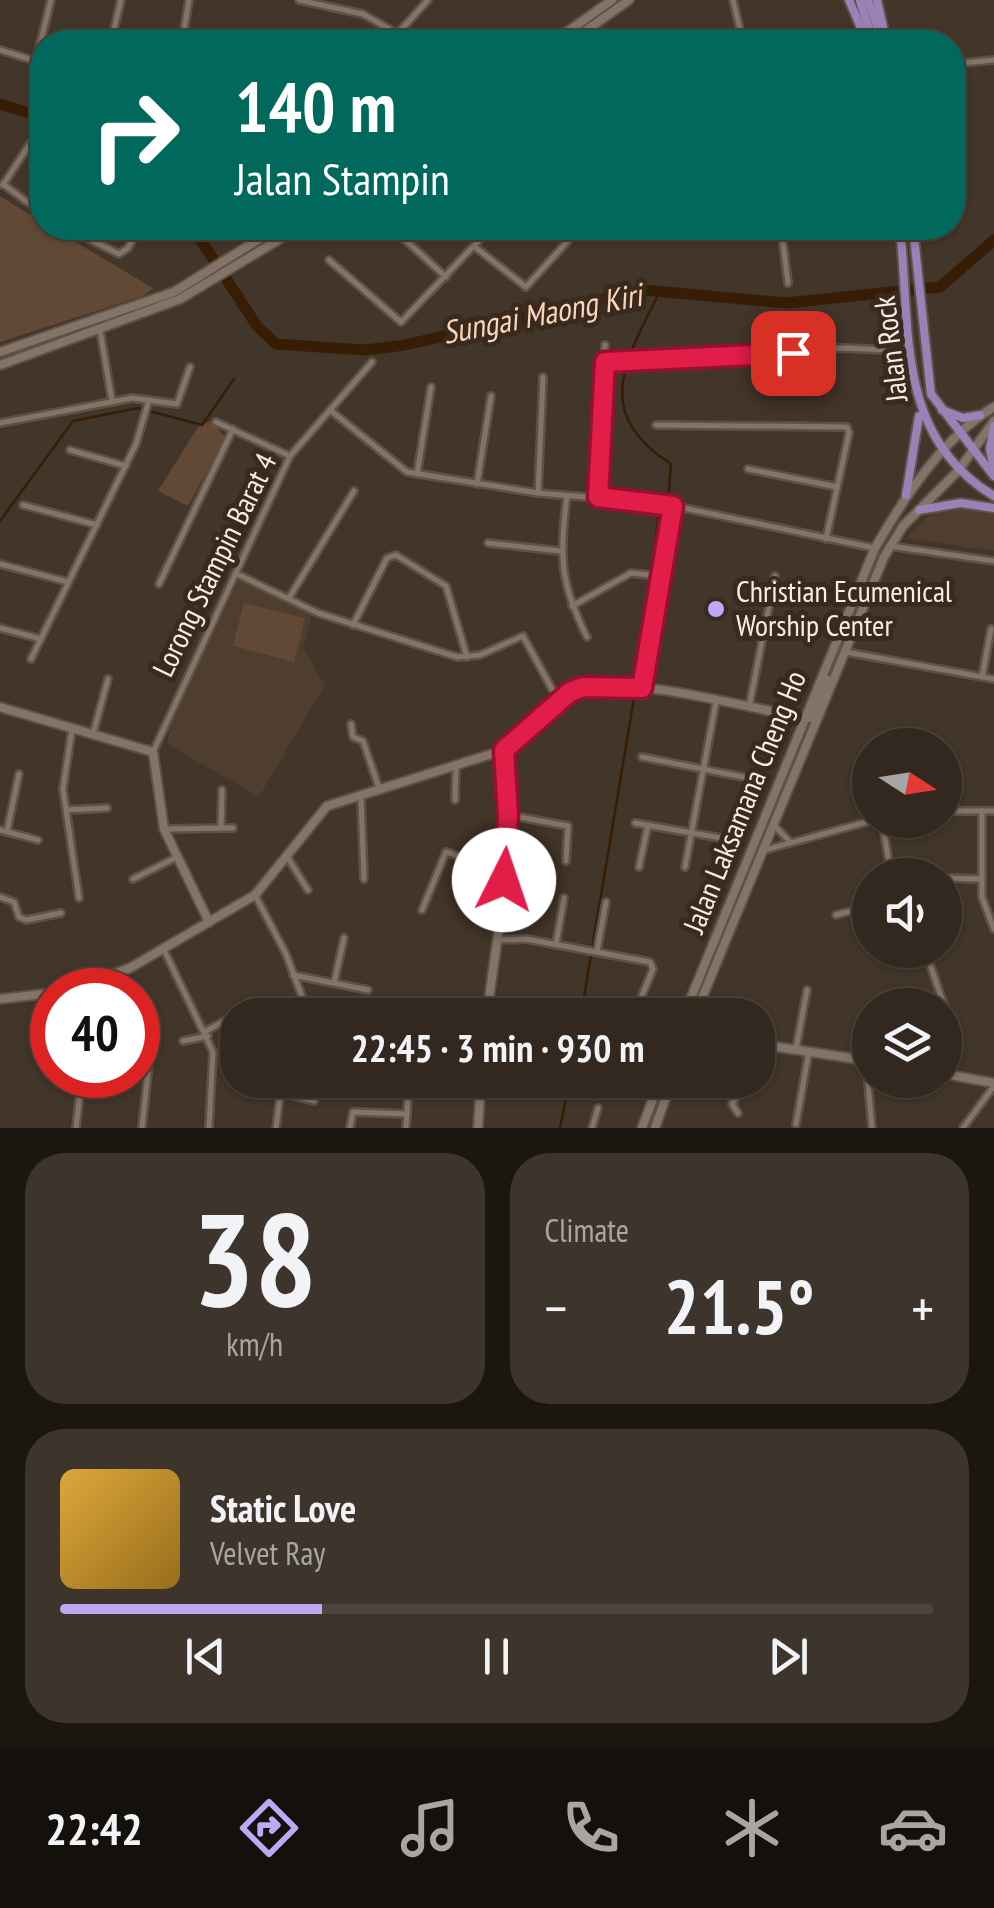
<!DOCTYPE html>
<meta charset="utf-8">
<style>
body{margin:0;font-family:"PT Sans Narrow",sans-serif;background:#3d342c;color:#f1f3f6;height:100vh;display:flex;flex-direction:column;font-size:38px;white-space:nowrap}
*{box-sizing:border-box;margin:0}
p{font-size:32px;color:#a8a6a4}
.icon{flex:none;width:55px;height:55px;fill:none;stroke:currentColor;stroke-width:2;stroke-linecap:round;stroke-linejoin:round}
.map{position:relative;height:1128px;overflow:hidden}
.side{display:flex;flex-direction:column;gap:25px;padding:25px;background:#1c1611;flex:1}
.side>*{flex:none}
.top-card{position:absolute;left:30px;top:30px;width:935px;height:210px;border-radius:40px;box-shadow:0 2px 8px #0004,0 0 0 2px #4d443d;background:#00695c;color:#fff;overflow:hidden}
.needle{width:65px;rotate:102deg}
.fabs{position:absolute;left:852px;top:728px;display:grid;gap:20px}
.fabs a{display:grid;place-items:center;width:110px;height:110px;border-radius:50%;background:#32281f;box-shadow:0 2px 8px #0004,0 0 0 2px #4d443d;font-size:50px}
.speed{position:absolute;left:30px;top:968px;display:flex;gap:20px;font-size:50px;font-weight:700;text-align:center}
.speed>*{display:grid;place-content:center;width:130px;height:130px;border-radius:50%;background:#32281f;box-shadow:0 2px 8px #0004,0 0 0 2px #4d443d;line-height:1}
.speed .limit{border:15px solid #d22;background:#fff;color:#111}
.pin{position:absolute;display:grid;place-items:center;width:85px;height:85px;color:#fff;margin:-42px;border-radius:20px;box-shadow:0 5px 15px #0006}
.me{position:absolute;width:110px;margin:-55px;rotate:4deg;stroke-linejoin:round;filter:drop-shadow(0 0 8px #0008)}
.turn{display:flex;align-items:center;gap:35px;height:210px;padding:0 40px;font-size:45px}
.turn .icon{width:130px;height:130px;stroke-width:2.5}
.turn b{display:block;font-size:70px;line-height:85px}
.big{font-size:75px;font-weight:800;line-height:1.1}
.side .card{flex:1;display:flex;flex-direction:column;justify-content:center;gap:15px;min-width:0;padding:0 35px;border-radius:40px;background:#3d342c}
.side .dial{align-items:center;gap:0}
.dial b{font-size:130px;line-height:1}
.song{display:flex;align-items:center;gap:30px}
.cover{width:120px;height:120px;border-radius:15px;background:linear-gradient(135deg,hsl(40 70% 55%),hsl(40 70% 35%))}
.played{height:10px;border-radius:5px;background:linear-gradient(90deg,#bea9f4 30%,#4d443d 30%)}
.keys{display:flex;justify-content:space-around;direction:ltr}
.heat{display:flex;justify-content:space-between;align-items:center;font-size:55px;direction:ltr}
.side .tiles{flex:1;display:grid;gap:25px;grid-template-columns:1fr 1fr}
.card:last-child{grid-column:span 2}
.trip{position:absolute;left:220px;top:998px;width:555px;height:100px;border-radius:40px;background:#32281f;box-shadow:0 2px 8px #0004,0 0 0 2px #4d443d;font-weight:800;line-height:100px;text-align:center}
.dock{display:flex;height:160px;justify-content:space-around;align-items:center;background:#14100c;color:#a8a6a4}
.dock .icon{width:70px;height:70px}
.dock .active{color:#bea9f4}
.dock b{font-size:45px;color:#f1f3f6}
.map>svg:first-child{display:block}
.built{fill:#4f3d2d}
.green{fill:#624935}
.lines{fill:none;stroke-linecap:round;stroke-linejoin:round}
.stream{stroke:#371d04;stroke-width:2.5}
.river{stroke:#371d04;stroke-width:11}
.street-casing{stroke:#5e5248;stroke-width:10}
.secondary-casing{stroke:#5e5248;stroke-width:12}
.primary-casing{stroke:#5e5248;stroke-width:12}
.street{stroke:#847467;stroke-width:5}
.secondary{stroke:#847467;stroke-width:8}
.primary{stroke:#9a81b6;stroke-width:8}
.route-casing{stroke:#92132f;stroke-width:25}
.route{stroke:#e11d48;stroke-width:18}
.poi-dot{fill:#bea9f4;stroke:#382a1f;stroke-width:4}
.labels{text-anchor:middle;stroke-width:10;stroke-linejoin:round;paint-order:stroke}
.street-label{font-size:30px;fill:#f6ede5;stroke:#382a1f}
.poi-label{font-size:30px;fill:#f6ede5;stroke:#382a1f;text-anchor:start}
.water-label{font-size:32px;font-style:italic;fill:#fbd5b6;stroke:#382a1f}
</style>
<div class="map">
<svg width="994" height="1128" viewBox="0 0 994 1128">
<rect width="100%" height="100%" fill="#423529"/>
<g class="built">
<path d="M 961,505 L 994,509 L 994,551 L 906,538 L 928,516 Z"/>
<path d="M 245,579 L 312,614 L 303,647 L 325,685 L 259,797 L 167,744 L 171,724 L 238,582 Z"/>
</g>
<g class="green">
<path d="M 0,196 L 42,222 L 42,228 L 52,228 L 153,288 L 143,296 L 0,342 Z"/>
<path d="M 211,421 L 225,437 L 188,506 L 158,491 L 198,427 Z"/>
<path d="M 244,603 L 305,618 L 294,662 L 233,646 Z"/>
</g>
<g class="lines">
<g class="stream">
<path d="M 660,291 C 627,359 590,412 671,464 L 668,501"/>
<path d="M 0,521 L 73,421 L 138,408 L 202,425 L 234,379"/>
<path d="M 581,1015 L 646,626 L 659,512 L 664,508"/>
<path d="M 560,1128 L 570,1080"/>
</g>
<g class="river">
<path d="M 0,104 L 42,117"/>
<path d="M 193,228 L 257,326 L 276,344 L 365,350 L 405,345 L 643,290 L 786,303 L 940,287 L 994,240"/>
</g>
<defs>
<g id="street">
<path d="M 299,0 L 363,14 L 398,34"/>
<path d="M 733,0 L 743,42"/>
<path d="M 111,42 L 121,0"/>
<path d="M 182,42 L 189,0"/>
<path d="M 390,42 L 428,0"/>
<path d="M 0,50 L 42,63"/>
<path d="M 36,60 L 51,0"/>
<path d="M 952,64 L 994,60"/>
<path d="M 3,184 L 42,213"/>
<path d="M 3,185 L 33,139"/>
<path d="M 67,228 L 119,254 L 128,248 L 139,228"/>
<path d="M 392,228 L 446,277"/>
<path d="M 660,228 L 665,231"/>
<path d="M 781,228 L 788,283"/>
<path d="M 475,247 L 526,287 L 574,234"/>
<path d="M 329,260 L 401,322 L 491,228"/>
<path d="M 100,330 L 112,401"/>
<path d="M 605,362 L 844,348 L 909,351"/>
<path d="M 330,410 L 407,472 L 538,493 L 660,503 L 874,548"/>
<path d="M 216,422 L 290,456"/>
<path d="M 0,423 L 132,398 L 177,404 L 190,367"/>
<path d="M 656,425 L 847,427 L 849,433 L 826,539"/>
<path d="M 70,450 L 126,466"/>
<path d="M 748,469 L 837,487"/>
<path d="M 417,474 L 431,387"/>
<path d="M 477,484 L 491,396"/>
<path d="M 538,493 L 543,377"/>
<path d="M 567,496 C 559,556 560,583 587,637"/>
<path d="M 598,497 L 605,345"/>
<path d="M 23,505 L 97,525"/>
<path d="M 488,543 L 560,551"/>
<path d="M 890,546 L 994,561"/>
<path d="M 0,564 L 68,582"/>
<path d="M 237,574 L 318,613 L 457,657 L 480,655 L 523,636 L 558,700"/>
<path d="M 159,584 L 233,429"/>
<path d="M 289,598 L 354,491"/>
<path d="M 572,606 L 631,573 L 659,576"/>
<path d="M 353,625 L 387,558 L 396,555 L 446,586 L 467,657"/>
<path d="M 0,628 L 41,639"/>
<path d="M 846,652 L 994,679"/>
<path d="M 31,659 L 136,444 L 149,400"/>
<path d="M 982,677 L 991,629"/>
<path d="M 642,689 L 673,506"/>
<path d="M 749,707 L 775,576"/>
<path d="M 351,724 L 353,737 L 363,741 L 379,788"/>
<path d="M 72,729 L 63,789 L 79,898"/>
<path d="M 93,734 L 108,679"/>
<path d="M 153,752 L 290,456 L 372,362"/>
<path d="M 642,757 L 753,779"/>
<path d="M 361,797 L 364,879"/>
<path d="M 455,800 L 456,766"/>
<path d="M 66,810 L 107,808"/>
<path d="M 945,811 L 994,811"/>
<path d="M 982,811 L 982,897 L 994,929"/>
<path d="M 508,815 L 568,826 L 566,861"/>
<path d="M 882,820 L 891,875"/>
<path d="M 635,823 L 727,839"/>
<path d="M 774,825 L 790,842"/>
<path d="M 221,827 L 222,790"/>
<path d="M 164,829 L 233,828"/>
<path d="M 0,830 L 38,840"/>
<path d="M 7,831 L 19,774"/>
<path d="M 761,851 L 874,820"/>
<path d="M 286,855 L 308,890"/>
<path d="M 639,867 L 648,825"/>
<path d="M 685,867 L 716,702"/>
<path d="M 945,878 L 982,879"/>
<path d="M 133,879 L 177,857"/>
<path d="M 255,895 L 286,954 L 309,1015"/>
<path d="M 0,897 L 14,902 L 19,917 L 26,920 L 61,913"/>
<path d="M 422,910 L 446,852 L 505,871"/>
<path d="M 836,915 L 870,906"/>
<path d="M 498,940 L 526,939 L 650,962 L 653,969 L 636,1010"/>
<path d="M 556,944 L 564,898"/>
<path d="M 164,950 L 213,1052 L 209,1128"/>
<path d="M 925,950 L 944,1005"/>
<path d="M 597,951 L 606,902"/>
<path d="M 293,975 L 368,990"/>
<path d="M 334,983 L 344,938"/>
<path d="M 945,1007 L 953,1029 L 947,1075"/>
<path d="M 206,1031 L 252,1006"/>
<path d="M 183,1041 L 208,1036"/>
<path d="M 796,1049 L 807,990"/>
<path d="M 758,1060 L 765,1047"/>
<path d="M 866,1060 L 872,1128"/>
<path d="M 282,1093 L 314,1101"/>
<path d="M 738,1113 L 732,1104 L 746,1080"/>
<path d="M 796,1124 L 809,1051"/>
<path d="M 76,1128 L 82,1075"/>
<path d="M 142,1128 L 151,1044"/>
<path d="M 276,1128 L 282,1080"/>
<path d="M 350,1128 L 353,1112 L 407,1114"/>
<path d="M 406,1128 L 409,1080"/>
<path d="M 592,1128 L 598,1108"/>
<path d="M 963,1128 L 994,1086"/>
</g>
<g id="secondary">
<path d="M 553,42 L 612,0"/>
<path d="M 570,42 L 629,0"/>
<path d="M 0,352 L 174,292 L 277,228"/>
<path d="M 0,365 L 180,299 L 298,228"/>
<path d="M 0,707 L 153,752 L 164,829 L 209,922"/>
<path d="M 803,718 L 810,718 L 828,680"/>
<path d="M 70,990 L 130,968 L 255,895 L 327,806 L 504,750 L 570,691 C 624,673 745,707 803,718"/>
<path d="M 0,999 L 52,993"/>
<path d="M 487,1015 C 497,929 519,836 504,750"/>
<path d="M 684,1015 L 875,548 C 904,498 943,437 994,407"/>
<path d="M 695,1015 L 884,557 L 903,526 L 958,471 L 994,421"/>
<path d="M 758,1044 L 870,1061"/>
<path d="M 945,1074 L 994,1083"/>
<path d="M 478,1128 L 481,1080"/>
<path d="M 642,1128 L 660,1080"/>
<path d="M 655,1128 L 672,1080"/>
</g>
<g id="primary">
<path d="M 849,0 L 867,42"/>
<path d="M 868,0 L 882,42"/>
<path d="M 877,0 L 886,40"/>
<path d="M 860,1 L 873,42"/>
<path d="M 900,228 C 911,329 895,437 994,496"/>
<path d="M 913,228 L 931,394 L 994,476"/>
<path d="M 942,410 L 963,418 L 980,415"/>
<path d="M 994,426 L 990,449 L 994,470"/>
<path d="M 906,495 L 919,416"/>
<path d="M 919,510 L 961,503 L 994,508"/>
</g>
</defs>
<use href="#street" class="street-casing"/>
<use href="#secondary" class="secondary-casing"/>
<use href="#primary" class="primary-casing"/>
<use href="#street" class="street"/>
<use href="#secondary" class="secondary"/>
<use href="#primary" class="primary"/>
</g>
<g class="lines">
<defs>
<path id="route" d="M 504,880 L 508,815 L 504,750 L 570,692 L 583,687 L 642,688 L 673,506 L 598,497 L 605,362 L 793,353"/>
</defs>
<use href="#route" class="route-casing"/>
<use href="#route" class="route"/>
</g>
<circle class="poi-dot" cx="716" cy="609" r="10"/>
<g class="labels">
<g class="street-label">
<text transform="translate(891 349) rotate(-97)" y="10">Jalan Rock</text>
<text transform="translate(215 565) rotate(-64)" y="10">Lorong Stampin Barat 4</text>
<text transform="translate(745 802) rotate(-68)" y="10">Jalan Laksamana Cheng Ho</text>
</g>
<g class="poi-label">
<text x="736" y="602">Christian Ecumenical<tspan x="736" dy="34">Worship Center</tspan></text>
</g>
<g class="water-label">
<text transform="translate(542 314) rotate(-11)" y="11">Sungai Maong Kiri</text>
</g>
</g>
</svg>
<div class="fabs">
<a><svg class="needle" viewBox="-14 -14 28 28"><path d="M0-13l5 13h-10z" fill="#e53935"/><path d="M0 13l5-13h-10z" fill="#a8a6a4"/></svg></a>
<a><svg class="icon" aria-label="sound" viewBox="0 0 24 24"><path d="M4 9h4l5-4v14l-5-4H4zM17 9q2 3 0 6"/></svg></a>
<a><svg class="icon" aria-label="layers" viewBox="0 0 24 24"><path d="M12 4l9 5-9 5-9-5zM3 14l9 5 9-5"/></svg></a>
</div>
<div class="speed"><div class="limit">40</div></div>
<div class="pin" style="left:793px;top:353px;background:#d93025"><svg class="icon" aria-label="arrive" viewBox="0 0 24 24"><path d="M6 21V4h12l-3 4 3 4H6"/></svg></div>
<svg class="me" style="left:504px;top:880px" viewBox="-20 -20 40 40"><circle r="19" fill="#fff"/><path d="M0-13L10 11 0 6-10 11z" fill="#e11d48"/></svg>
<div class="trip">22:45 · 3 min · 930 m</div>
<div class="top-card">
<div class="turn"><svg class="icon" aria-label="right" viewBox="0 0 24 24"><path d="M7 20v-9h11M14 6l5 5-5 5"/></svg><div><b>140 m</b>Jalan Stampin</div></div>
</div>
</div>
<section class="side">
<div class="tiles">
<div class="card dial"><b>38</b><p>km/h</p></div>
<div class="card"><p>Climate</p>
<div class="heat"><a>−</a><b class="big">21.5°</b><a>+</a></div>
</div>
<div class="card">
<div class="song"><i class="cover"></i><div><b>Static Love</b><p>Velvet Ray</p></div></div>
<div class="played"></div>
<div class="keys"><svg class="icon" aria-label="previous" viewBox="0 0 24 24"><path d="M18 5L8 12l10 7zM5 5v14"/></svg><svg class="icon" aria-label="pause" viewBox="0 0 24 24"><path d="M8 5v14M16 5v14"/></svg><svg class="icon" aria-label="next" viewBox="0 0 24 24"><path d="M6 5l10 7-10 7zM19 5v14"/></svg></div>
</div>
</div>
</section>
<nav class="dock">
<b>22:42</b>
<svg class="icon active" aria-label="directions" viewBox="0 0 24 24"><path d="M12 3l9 9-9 9-9-9zM9 14v-3h6M13 9l2 2-2 2"/></svg>
<svg class="icon" aria-label="music" viewBox="0 0 24 24"><path d="M9 18V5l10-2v13"/><circle cx="6" cy="18" r="3"/><circle cx="16" cy="16" r="3"/></svg>
<svg class="icon" aria-label="phone" viewBox="0 0 24 24"><path d="M5 4h4l2 5-3 2q2 4 5 5l2-3 5 2v4C11 20 4 13 5 4z"/></svg>
<svg class="icon" aria-label="climate" viewBox="0 0 24 24"><path d="M12 3v18M4 7l16 10M4 17L20 7"/></svg>
<svg class="icon" aria-label="car" viewBox="0 0 24 24"><path d="M5 17H2v-5l4-1 3-4h7l3 4 3 1v5h-3M9 17h6M6 11h13"/><circle cx="7" cy="17" r="2"/><circle cx="17" cy="17" r="2"/></svg>
</nav>
